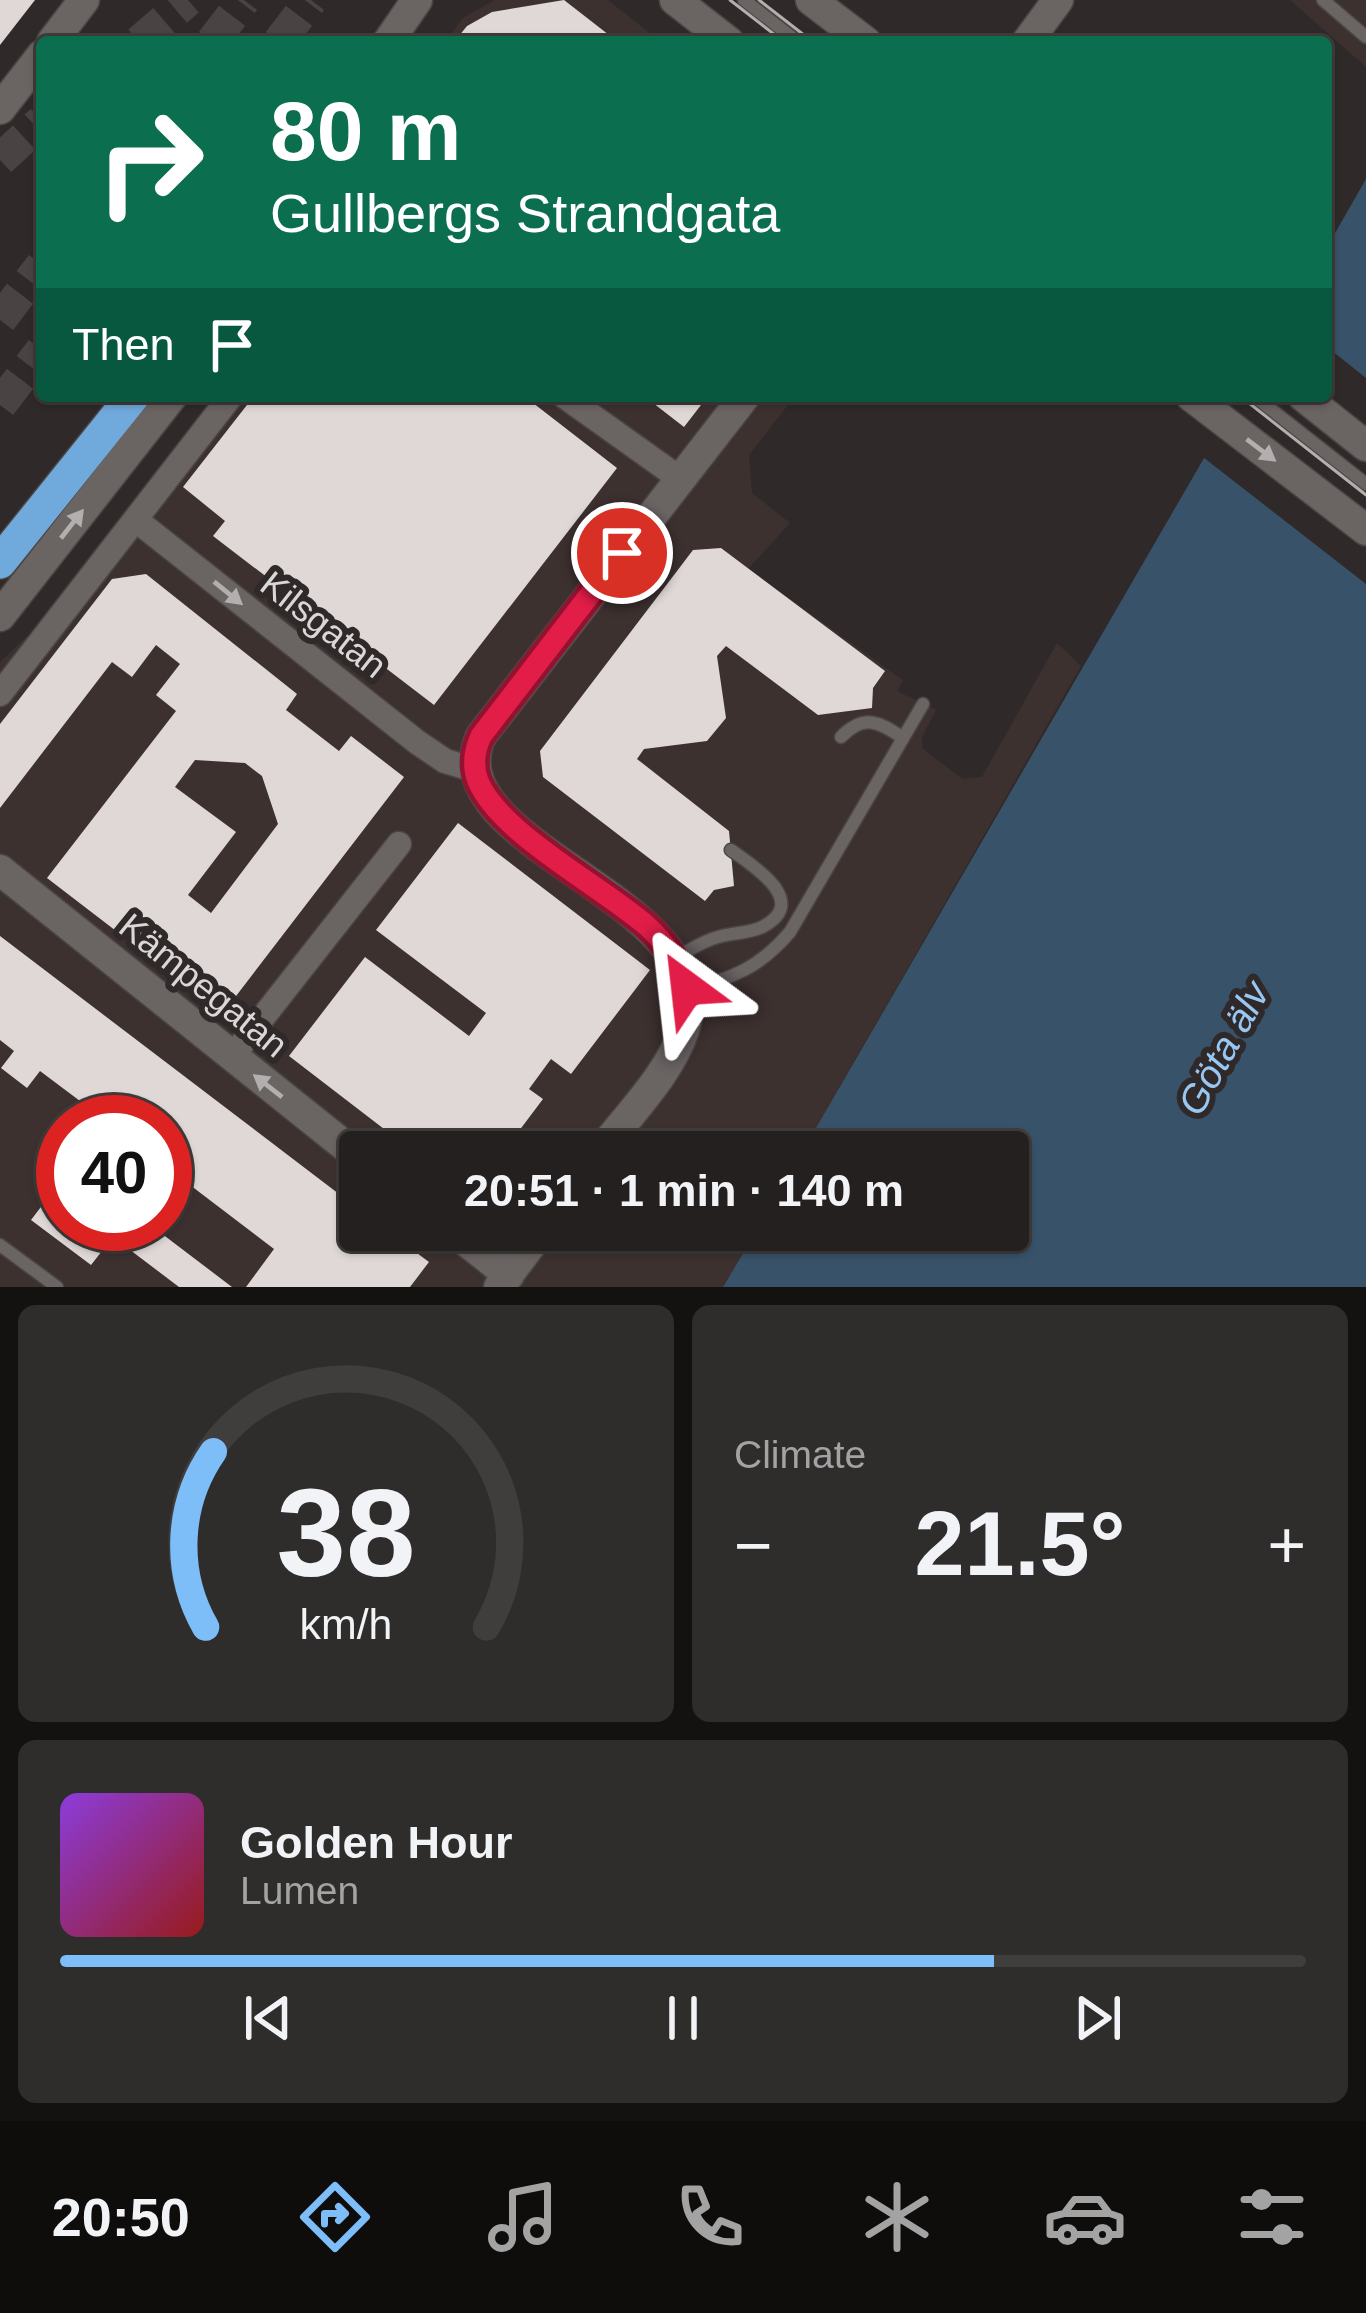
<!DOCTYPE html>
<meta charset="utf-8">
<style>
body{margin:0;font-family:Helvetica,sans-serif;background:#2f2d2c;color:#f1f3f6;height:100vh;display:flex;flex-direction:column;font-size:45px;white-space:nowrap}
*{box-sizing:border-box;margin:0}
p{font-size:39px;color:#a3a3a4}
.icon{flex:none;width:66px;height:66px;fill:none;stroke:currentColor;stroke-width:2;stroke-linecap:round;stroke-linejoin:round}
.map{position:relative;height:1287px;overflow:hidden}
.details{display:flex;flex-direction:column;gap:18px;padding:18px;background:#131211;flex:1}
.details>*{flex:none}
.guide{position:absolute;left:36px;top:36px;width:1296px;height:366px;border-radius:12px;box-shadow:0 3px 9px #0004,0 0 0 3px #403e3d;background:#0b6e4f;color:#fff;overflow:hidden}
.speed{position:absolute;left:36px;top:1095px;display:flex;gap:24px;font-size:60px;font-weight:700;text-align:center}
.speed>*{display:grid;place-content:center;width:156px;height:156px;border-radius:50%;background:#23201f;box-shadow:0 3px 9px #0004,0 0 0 3px #403e3d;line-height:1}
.speed .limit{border:18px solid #d22;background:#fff;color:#111}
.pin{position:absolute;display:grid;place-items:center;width:102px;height:102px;color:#fff;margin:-51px;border:6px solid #fff;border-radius:50%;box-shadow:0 3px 12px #0007}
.me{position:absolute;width:132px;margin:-66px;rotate:330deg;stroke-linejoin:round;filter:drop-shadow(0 0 9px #0008)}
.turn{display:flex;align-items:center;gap:42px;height:252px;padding:0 36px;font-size:54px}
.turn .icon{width:156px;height:156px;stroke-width:2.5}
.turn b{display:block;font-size:84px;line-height:102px}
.then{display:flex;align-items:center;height:114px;padding:0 36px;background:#0003;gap:24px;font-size:45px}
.big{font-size:90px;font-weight:700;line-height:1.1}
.details .tile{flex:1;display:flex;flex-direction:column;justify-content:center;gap:18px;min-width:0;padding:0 42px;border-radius:18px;background:#2f2d2c}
.details .dial{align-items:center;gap:0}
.dial svg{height:312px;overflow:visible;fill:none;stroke:#403e3d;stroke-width:7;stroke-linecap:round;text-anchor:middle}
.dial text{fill:#f1f3f6;stroke:none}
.song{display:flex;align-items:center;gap:36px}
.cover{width:144px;height:144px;border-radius:18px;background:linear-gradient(135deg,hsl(270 70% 55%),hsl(0 70% 35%))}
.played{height:12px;border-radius:6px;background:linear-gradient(90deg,#7dbef9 75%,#403e3d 75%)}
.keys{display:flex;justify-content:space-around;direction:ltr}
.heat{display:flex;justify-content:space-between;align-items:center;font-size:66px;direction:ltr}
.details .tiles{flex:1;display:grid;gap:18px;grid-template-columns:1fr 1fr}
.tile:last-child{grid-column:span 2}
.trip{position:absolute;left:339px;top:1131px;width:690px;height:120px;border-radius:12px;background:#23201f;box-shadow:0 3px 9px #0004,0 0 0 3px #403e3d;font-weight:700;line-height:120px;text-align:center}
.dock{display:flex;height:192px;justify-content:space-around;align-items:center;background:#0e0d0c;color:#a3a3a4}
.dock .icon{width:84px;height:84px}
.dock .selected{color:#7dbef9}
.dock b{font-size:54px;color:#f1f3f6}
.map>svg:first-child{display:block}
.built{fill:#3d3130;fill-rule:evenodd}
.water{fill:#385269}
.pier{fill:#2f2a29}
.building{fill:#dfd8d7;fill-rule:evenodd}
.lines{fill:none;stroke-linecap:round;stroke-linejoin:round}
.trunk-tunnel{stroke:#494443;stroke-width:33;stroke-dasharray:33 16;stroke-linecap:butt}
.service-casing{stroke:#4a4645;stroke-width:15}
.minor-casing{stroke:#4a4645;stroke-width:27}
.tertiary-casing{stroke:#4a4645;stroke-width:33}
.secondary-casing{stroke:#4a4645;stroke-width:33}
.trunk-casing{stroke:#4a4645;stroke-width:36}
.service{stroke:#6a6463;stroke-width:12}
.minor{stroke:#6a6463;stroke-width:24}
.tertiary{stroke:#6a6463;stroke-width:30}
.secondary{stroke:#6a6463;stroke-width:30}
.trunk{stroke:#70a9dc;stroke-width:33}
.tram{stroke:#b3afae;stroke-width:3}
.oneway{fill:#b3afae}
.route-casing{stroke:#92132f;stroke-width:30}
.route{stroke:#e11d48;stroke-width:21}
.labels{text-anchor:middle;stroke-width:12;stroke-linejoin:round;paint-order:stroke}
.street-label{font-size:36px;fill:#dad7d6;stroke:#2f2a29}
.water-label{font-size:39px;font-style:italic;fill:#98c7f3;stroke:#2f2a29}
</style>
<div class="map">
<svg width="1366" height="1287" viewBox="0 0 1366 1287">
<rect width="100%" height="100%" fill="#2f2a29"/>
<g class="built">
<path d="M 495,0 L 608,0 L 661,42 L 445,42 L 464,17 Z"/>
<path d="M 1290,0 L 1366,0 L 1366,68 L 1365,66 Z"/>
<path d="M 219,396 L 795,396 L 749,455 L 752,493 L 790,523 L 748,569 L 903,680 L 897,691 L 936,710 L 922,737 L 922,747 L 929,754 L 963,779 L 982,777 L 1057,643 L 1081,666 L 802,1152 L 360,1152 L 360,1230 L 757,1230 L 723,1287 L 0,1287 L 0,662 L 41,623 ZM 63,1122 L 165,1122 L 165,1224 L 63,1224 Z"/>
</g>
<path class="water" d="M 1366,179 L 1366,1287 L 723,1287 L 757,1230 L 1008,1230 L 1008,1152 L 802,1152 L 1240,396 L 1326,396 L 1326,249 Z"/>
<path class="pier" d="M 1326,346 L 1366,378 L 1366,584 L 1199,454 L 1233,396 L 1326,396 Z"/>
<g class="building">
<path d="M 0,0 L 35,0 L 0,45 Z"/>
<path d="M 564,0 L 618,42 L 454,42 L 467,26 L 492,12 Z"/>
<path d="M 254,396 L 524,396 L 617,468 L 434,705 L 213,536 L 225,521 L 183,487 Z"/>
<path d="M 644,396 L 708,396 L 684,427 Z"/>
<path d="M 721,548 L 885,671 L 873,688 L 872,708 L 818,715 L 726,646 L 717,656 L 726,718 L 707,741 L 644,749 L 637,759 L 729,831 L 734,886 L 714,890 L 705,901 L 543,777 L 540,751 L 693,550 Z"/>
<path d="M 146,574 L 297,694 L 286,710 L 339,751 L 351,736 L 404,777 L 223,1013 L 47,878 L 176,711 L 156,695 L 180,664 L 156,645 L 132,677 L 112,662 L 0,808 L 0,724 L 112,579 ZM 195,760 L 245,763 L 262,776 L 278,824 L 211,913 L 188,895 L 236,832 L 175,787 Z"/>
<path d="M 458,823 L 650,970 L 571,1074 L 551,1059 L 529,1089 L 543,1099 L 503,1152 L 414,1152 L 289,1056 L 365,957 L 469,1036 L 486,1013 L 376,930 Z"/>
<path d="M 0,936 L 360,1210 L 360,1230 L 386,1230 L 429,1262 L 410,1287 L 246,1287 L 274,1249 L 165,1166 L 165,1122 L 108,1122 L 40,1071 L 27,1088 L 1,1068 L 14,1051 L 0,1040 Z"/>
<path d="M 50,1195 L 63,1206 L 63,1224 L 149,1224 L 232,1287 L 179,1287 L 113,1237 L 91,1265 L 31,1220 Z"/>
</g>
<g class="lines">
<g class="trunk-tunnel">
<path d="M 139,42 L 188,0"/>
<path d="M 212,42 L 244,0"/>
<path d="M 279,42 L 311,0"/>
<path d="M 0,160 L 42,121"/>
<path d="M 0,320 L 42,265"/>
<path d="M 0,405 L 42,350"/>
</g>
<defs>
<g id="service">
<path d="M 744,0 L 798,42"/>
<path d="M 1323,0 L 1366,37"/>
<path d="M 1254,396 L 1366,484"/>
<path d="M 841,737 C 864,714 878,721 903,738"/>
<path d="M 675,958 C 689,951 702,941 718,937 C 733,932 750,934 764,926 C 810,901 752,865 731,850"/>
<path d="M 688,988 C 732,980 761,966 790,932 L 923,704"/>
<path d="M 0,1245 L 57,1287"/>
</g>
<g id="minor">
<path d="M 564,396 L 679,478"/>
<path d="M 136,520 L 417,742 L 445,761 L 475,770"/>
<path d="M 0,694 L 231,396"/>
<path d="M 231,1058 L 399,844"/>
</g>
<g id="tertiary">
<path d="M 1027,42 L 1058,0"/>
<path d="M 0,870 L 360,1158"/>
<path d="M 600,1152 C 628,1115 669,1075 684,1030 C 727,898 431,848 481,736 L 745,396"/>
<path d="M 452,1230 L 509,1275"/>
<path d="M 499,1287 L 542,1230"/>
</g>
<g id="secondary">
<path d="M 675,0 L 729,42"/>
<path d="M 811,0 L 866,42"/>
<path d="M 52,42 L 84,0"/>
<path d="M 388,42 L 417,0"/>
<path d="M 0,109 L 42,55"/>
<path d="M 1191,396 L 1366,530"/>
<path d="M 1303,396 L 1366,446"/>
<path d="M 0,616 L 172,396"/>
</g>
<path id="trunk" d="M 0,562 L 133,396"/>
</defs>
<use href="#service" class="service-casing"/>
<use href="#minor" class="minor-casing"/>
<use href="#tertiary" class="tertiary-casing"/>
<use href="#secondary" class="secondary-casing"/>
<use href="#trunk" class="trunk-casing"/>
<use href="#service" class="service"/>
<use href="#minor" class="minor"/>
<use href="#tertiary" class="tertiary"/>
<use href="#secondary" class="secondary"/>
<use href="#trunk" class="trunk"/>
<g class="tram">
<path d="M 730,0 L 784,42"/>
<path d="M 759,0 L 813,42"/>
<path d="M 1240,396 L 1366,495"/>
</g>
</g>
<defs><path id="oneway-solid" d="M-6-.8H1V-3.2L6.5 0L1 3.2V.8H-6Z" transform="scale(3)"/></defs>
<g class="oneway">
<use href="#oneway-solid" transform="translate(1261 450) rotate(37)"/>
<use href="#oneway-solid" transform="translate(72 524) rotate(-52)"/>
<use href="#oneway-solid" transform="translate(228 593) rotate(39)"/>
<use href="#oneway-solid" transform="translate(268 1086) rotate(-142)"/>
</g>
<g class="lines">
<defs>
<path id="route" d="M 622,553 L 481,736 C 474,751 472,765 478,781 C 500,834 603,887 647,926 C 667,944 679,964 687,988"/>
</defs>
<use href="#route" class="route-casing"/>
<use href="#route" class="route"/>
</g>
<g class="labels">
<g class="street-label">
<text transform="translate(324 624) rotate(38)" y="13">Kilsgatan</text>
<text transform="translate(204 985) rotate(39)" y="13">Kämpegatan</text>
</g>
<g class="water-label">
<text transform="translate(1223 1048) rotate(-61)" y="14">Göta älv</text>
</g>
</g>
</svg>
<div class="speed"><div class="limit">40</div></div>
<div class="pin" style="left:622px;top:553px;background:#d93025"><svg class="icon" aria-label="arrive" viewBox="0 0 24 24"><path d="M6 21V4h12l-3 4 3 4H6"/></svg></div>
<svg class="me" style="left:687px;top:988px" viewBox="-20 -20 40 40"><path d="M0-17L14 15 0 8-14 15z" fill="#e11d48" stroke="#fff" stroke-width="4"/></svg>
<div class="trip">20:51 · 1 min · 140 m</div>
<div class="guide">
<div class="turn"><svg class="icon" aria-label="right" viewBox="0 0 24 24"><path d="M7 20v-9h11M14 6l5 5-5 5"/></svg><div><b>80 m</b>Gullbergs Strandgata</div></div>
<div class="then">Then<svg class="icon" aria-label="arrive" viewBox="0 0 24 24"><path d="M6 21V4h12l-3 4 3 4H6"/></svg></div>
</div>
</div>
<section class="details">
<div class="tiles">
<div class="tile dial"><svg viewBox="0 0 100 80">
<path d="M14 69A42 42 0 1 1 86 69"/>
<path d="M14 69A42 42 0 0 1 16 24" stroke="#7dbef9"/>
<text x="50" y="56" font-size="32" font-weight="700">38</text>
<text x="50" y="72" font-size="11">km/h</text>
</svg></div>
<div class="tile"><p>Climate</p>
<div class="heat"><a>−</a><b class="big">21.5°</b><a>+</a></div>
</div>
<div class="tile">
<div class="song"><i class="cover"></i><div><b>Golden Hour</b><p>Lumen</p></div></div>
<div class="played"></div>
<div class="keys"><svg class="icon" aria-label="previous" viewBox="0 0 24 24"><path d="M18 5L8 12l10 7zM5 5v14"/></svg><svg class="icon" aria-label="pause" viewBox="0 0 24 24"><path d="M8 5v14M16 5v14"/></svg><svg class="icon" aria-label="next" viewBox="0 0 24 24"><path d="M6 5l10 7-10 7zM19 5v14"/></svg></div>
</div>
</div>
</section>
<nav class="dock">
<b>20:50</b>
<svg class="icon selected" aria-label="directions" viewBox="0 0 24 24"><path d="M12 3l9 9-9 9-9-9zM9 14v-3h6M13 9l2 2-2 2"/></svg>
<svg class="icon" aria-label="music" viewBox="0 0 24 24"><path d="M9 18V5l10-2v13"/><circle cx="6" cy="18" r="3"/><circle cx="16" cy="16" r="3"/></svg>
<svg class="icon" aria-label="phone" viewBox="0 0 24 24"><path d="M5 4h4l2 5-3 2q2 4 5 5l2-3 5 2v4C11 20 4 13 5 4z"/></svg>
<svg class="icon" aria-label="climate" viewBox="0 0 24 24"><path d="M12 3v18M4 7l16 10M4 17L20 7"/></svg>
<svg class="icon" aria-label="car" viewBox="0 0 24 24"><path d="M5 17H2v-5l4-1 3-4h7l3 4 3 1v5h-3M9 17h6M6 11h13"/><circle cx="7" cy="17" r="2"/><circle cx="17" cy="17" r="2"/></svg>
<svg class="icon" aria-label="filters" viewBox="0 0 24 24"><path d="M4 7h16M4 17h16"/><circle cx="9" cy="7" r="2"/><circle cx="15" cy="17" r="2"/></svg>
</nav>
